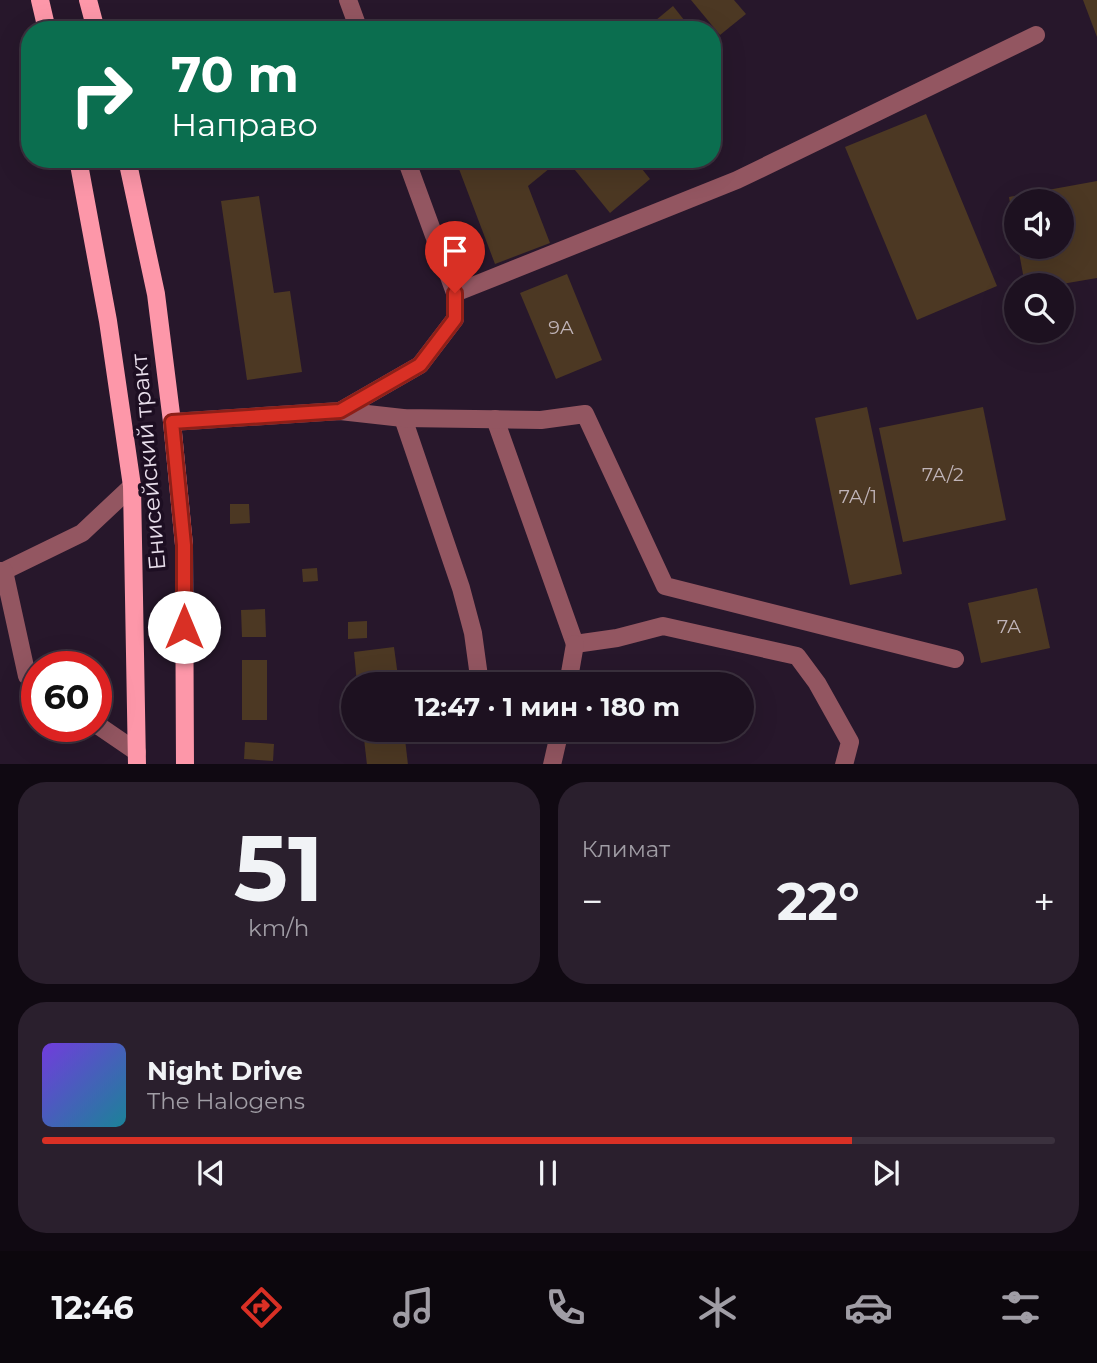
<!DOCTYPE html>
<html lang="ru">
<meta charset="utf-8">
<style>
body{margin:0;font-family:Montserrat,sans-serif;background:#2a1f2d;color:#f1f3f6;height:100vh;display:flex;flex-direction:column;font-size:26px;white-space:nowrap}
*{box-sizing:border-box;margin:0}
p{font-size:23px;color:#a09da5}
.icon{flex:none;width:38px;height:38px;fill:none;stroke:currentColor;stroke-width:2;stroke-linecap:round;stroke-linejoin:round}
.map{position:relative;height:764px;overflow:hidden}
.drawer{display:flex;flex-direction:column;gap:18px;padding:18px;background:#100912;flex:1}
.drawer>*{flex:none}
.top-card{position:absolute;left:21px;top:21px;width:700px;height:147px;border-radius:28px;box-shadow:0 7px 28px #0002,0 0 0 2px #3b313e;background:#0b6e4f;color:#fff;overflow:hidden}
.buttons{position:absolute;left:1004px;top:189px;display:grid;gap:14px}
.buttons a{display:grid;place-items:center;width:70px;height:70px;border-radius:50%;background:#1d1120;box-shadow:0 7px 28px #0002,0 0 0 2px #3b313e;font-size:35px}
.speed{position:absolute;left:21px;top:651px;display:flex;gap:14px;font-size:35px;font-weight:700;text-align:center}
.speed>*{display:grid;place-content:center;width:91px;height:91px;border-radius:50%;background:#1d1120;box-shadow:0 7px 28px #0002,0 0 0 2px #3b313e;line-height:1}
.speed .limit{border:10px solid #d22;background:#fff;color:#111}
.pin{position:absolute;display:grid;place-items:center;width:60px;height:60px;color:#fff;margin:-72px -30px;border-radius:50% 50% 50% 0;rotate:-45deg;box-shadow:0 0 7px #0007}
.pin .icon{rotate:45deg}
.me{position:absolute;width:77px;margin:-38px;rotate:0deg;stroke-linejoin:round;filter:drop-shadow(0 0 5px #0008)}
.turn{display:flex;align-items:center;gap:24px;height:147px;padding:0 35px;font-size:32px}
.turn .icon{width:91px;height:91px;stroke-width:2.5}
.turn b{display:block;font-size:49px;line-height:60px}
.big{font-size:52px;font-weight:700;line-height:1.1}
.drawer .card{flex:1;display:flex;flex-direction:column;justify-content:center;gap:10px;min-width:0;padding:0 24px;border-radius:28px;background:#2a1f2d}
.drawer .dial{align-items:center;gap:0}
.dial b{font-size:91px;line-height:1}
.song{display:flex;align-items:center;gap:21px}
.cover{width:84px;height:84px;border-radius:10px;background:linear-gradient(135deg,hsl(260 70% 55%),hsl(190 70% 35%))}
.played{height:7px;border-radius:4px;background:linear-gradient(90deg,#d93025 80%,#3b313e 80%)}
.keys{display:flex;justify-content:space-around;direction:ltr}
.heat{display:flex;justify-content:space-between;align-items:center;font-size:38px;direction:ltr}
.drawer .tiles{flex:1;display:grid;gap:18px;grid-template-columns:1fr 1fr}
.card:last-child{grid-column:span 2}
.trip{position:absolute;left:341px;top:672px;width:413px;height:70px;border-radius:35px;background:#1d1120;box-shadow:0 7px 28px #0002,0 0 0 2px #3b313e;font-weight:700;line-height:70px;text-align:center}
.tab-bar{display:flex;height:112px;justify-content:space-around;align-items:center;background:#0c070d;color:#a09da5}
.tab-bar .icon{width:49px;height:49px}
.tab-bar .active{color:#d93025}
.tab-bar b{font-size:32px;color:#f1f3f6}
.map>svg:first-child{display:block}
.building{fill:#4c3823}
.lines{fill:none;stroke-linecap:round;stroke-linejoin:round}
.minor{stroke:#935661;stroke-width:18}
.major{stroke:#fd97a9;stroke-width:18}
.route-casing{stroke:#8d1f18;stroke-width:18}
.route{stroke:#d93025;stroke-width:12}
.labels{text-anchor:middle;stroke-width:7;stroke-linejoin:round;paint-order:stroke}
.number-label{font-size:19px;fill:#c0b4b8}
.street-label{font-size:23px;fill:#e7ddea;stroke:#1d0e22}
</style>
<div class="map">
<svg width="1097" height="765" viewBox="0 0 1097 765">
<rect width="100%" height="100%" fill="#27172b"/>
<g class="building">
<path d="M 691,0 L 734,0 L 746,14 L 720,35 Z"/>
<path d="M 1083,0 L 1097,0 L 1097,37 Z"/>
<path d="M 673,6 L 692,30 L 644,30 Z"/>
<path d="M 926,114 L 997,286 L 917,320 L 845,147 Z"/>
<path d="M 471,159 L 561,159 L 528,186 L 550,243 L 495,264 L 459,169 Z"/>
<path d="M 566,159 L 634,159 L 650,179 L 610,213 Z"/>
<path d="M 1097,181 L 1097,278 L 1056,285 L 1025,285 L 1018,247 L 1062,247 L 1062,201 L 1017,201 L 1017,231 L 1015,231 L 1009,197 Z"/>
<path d="M 259,196 L 274,293 L 290,291 L 302,372 L 247,380 L 221,201 Z"/>
<path d="M 567,274 L 602,360 L 556,379 L 520,293 Z"/>
<path d="M 867,407 L 902,574 L 850,585 L 815,418 Z"/>
<path d="M 983,407 L 1006,520 L 903,542 L 879,428 Z"/>
<path d="M 230,504 L 249,504 L 250,523 L 230,524 Z"/>
<path d="M 317,568 L 318,581 L 303,582 L 302,569 Z"/>
<path d="M 1037,588 L 1050,648 L 981,663 L 968,603 Z"/>
<path d="M 265,609 L 266,637 L 242,637 L 241,610 Z"/>
<path d="M 367,621 L 367,638 L 348,639 L 348,622 Z"/>
<path d="M 394,647 L 399,684 L 357,684 L 354,652 Z"/>
<rect x="242" y="660" width="25" height="60"/>
<path d="M 363,730 L 404,730 L 408,765 L 367,765 Z"/>
<path d="M 245,742 L 274,744 L 273,761 L 244,759 Z"/>
</g>
<g class="lines">
<g class="minor">
<path d="M 348,0 L 359,30"/>
<path d="M 455,293 L 737,180 L 1036,35"/>
<path d="M 340,411 L 420,365 L 455,319 L 455,293 L 406,159"/>
<path d="M 403,418 L 461,588 L 473,633 L 480,684"/>
<path d="M 495,419 L 575,644 L 617,638 L 663,626 L 797,656 L 817,683 L 850,742 L 844,765"/>
<path d="M 172,422 L 340,411 L 403,418 L 541,420 L 585,414 L 665,586 L 955,659"/>
<path d="M 0,571 L 4,571 L 82,533 L 132,486"/>
<path d="M 4,571 L 27,676 L 37,683"/>
<path d="M 568,684 L 575,644"/>
<path d="M 96,724 L 137,752"/>
<path d="M 552,765 L 560,730"/>
</g>
<g class="major">
<path d="M 40,0 L 47,30"/>
<path d="M 88,0 L 96,30"/>
<path d="M 78,159 L 108,321 L 132,486 L 137,765"/>
<path d="M 127,159 L 156,294 L 172,422 L 184,545 L 185,765"/>
</g>
</g>
<g class="lines">
<defs>
<path id="route" d="M 184,627 L 184,545 L 172,422 L 340,411 L 420,365 L 455,319 L 455,293"/>
</defs>
<use href="#route" class="route-casing"/>
<use href="#route" class="route"/>
</g>
<g class="labels">
<g class="number-label">
<text x="561" y="334">9А</text>
<text x="943" y="481">7А/2</text>
<text x="858" y="503">7А/1</text>
<text x="1009" y="633">7А</text>
</g>
<g class="street-label">
<text transform="translate(148 462) rotate(-95)" y="8">Енисейский тракт</text>
</g>
</g>
</svg>
<div class="buttons">
<a><svg class="icon" aria-label="sound" viewBox="0 0 24 24"><path d="M4 9h4l5-4v14l-5-4H4zM17 9q2 3 0 6"/></svg></a>
<a><svg class="icon" aria-label="search" viewBox="0 0 24 24"><circle cx="10" cy="10" r="6"/><path d="M15 15l6 6"/></svg></a>
</div>
<div class="speed"><div class="limit">60</div></div>
<div class="pin" style="left:455px;top:293px;background:#d93025"><svg class="icon" aria-label="arrive" viewBox="0 0 24 24"><path d="M6 21V4h12l-3 4 3 4H6"/></svg></div>
<svg class="me" style="left:184px;top:627px" viewBox="-20 -20 40 40"><circle r="19" fill="#fff"/><path d="M0-13L10 11 0 6-10 11z" fill="#d93025"/></svg>
<div class="trip">12:47 · 1 мин · 180 m</div>
<div class="top-card">
<div class="turn"><svg class="icon" aria-label="right" viewBox="0 0 24 24"><path d="M7 20v-9h11M14 6l5 5-5 5"/></svg><div><b>70 m</b>Направо</div></div>
</div>
</div>
<section class="drawer">
<div class="tiles">
<div class="card dial"><b>51</b><p>km/h</p></div>
<div class="card"><p>Климат</p>
<div class="heat"><a>−</a><b class="big">22°</b><a>+</a></div>
</div>
<div class="card">
<div class="song"><i class="cover"></i><div><b>Night Drive</b><p>The Halogens</p></div></div>
<div class="played"></div>
<div class="keys"><svg class="icon" aria-label="previous" viewBox="0 0 24 24"><path d="M18 5L8 12l10 7zM5 5v14"/></svg><svg class="icon" aria-label="pause" viewBox="0 0 24 24"><path d="M8 5v14M16 5v14"/></svg><svg class="icon" aria-label="next" viewBox="0 0 24 24"><path d="M6 5l10 7-10 7zM19 5v14"/></svg></div>
</div>
</div>
</section>
<nav class="tab-bar">
<b>12:46</b>
<svg class="icon active" aria-label="directions" viewBox="0 0 24 24"><path d="M12 3l9 9-9 9-9-9zM9 14v-3h6M13 9l2 2-2 2"/></svg>
<svg class="icon" aria-label="music" viewBox="0 0 24 24"><path d="M9 18V5l10-2v13"/><circle cx="6" cy="18" r="3"/><circle cx="16" cy="16" r="3"/></svg>
<svg class="icon" aria-label="phone" viewBox="0 0 24 24"><path d="M5 4h4l2 5-3 2q2 4 5 5l2-3 5 2v4C11 20 4 13 5 4z"/></svg>
<svg class="icon" aria-label="climate" viewBox="0 0 24 24"><path d="M12 3v18M4 7l16 10M4 17L20 7"/></svg>
<svg class="icon" aria-label="car" viewBox="0 0 24 24"><path d="M5 17H2v-5l4-1 3-4h7l3 4 3 1v5h-3M9 17h6M6 11h13"/><circle cx="7" cy="17" r="2"/><circle cx="17" cy="17" r="2"/></svg>
<svg class="icon" aria-label="filters" viewBox="0 0 24 24"><path d="M4 7h16M4 17h16"/><circle cx="9" cy="7" r="2"/><circle cx="15" cy="17" r="2"/></svg>
</nav>
